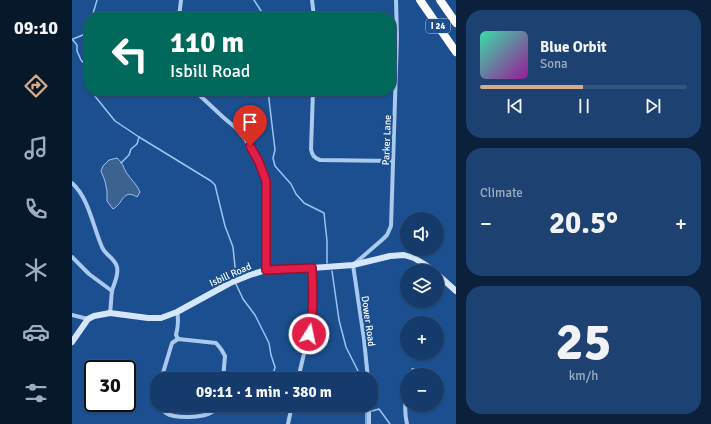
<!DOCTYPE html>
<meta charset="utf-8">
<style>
body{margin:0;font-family:Signika,sans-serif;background:#1d4271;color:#f1f3f6;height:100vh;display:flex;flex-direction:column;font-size:15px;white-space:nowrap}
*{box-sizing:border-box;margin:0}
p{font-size:13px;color:#9dadc1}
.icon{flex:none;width:22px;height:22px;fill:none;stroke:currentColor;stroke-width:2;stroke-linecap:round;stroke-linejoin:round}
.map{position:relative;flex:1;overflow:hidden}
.sheet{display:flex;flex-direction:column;gap:10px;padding:10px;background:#0b203b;width:255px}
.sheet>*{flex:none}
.hud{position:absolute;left:12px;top:12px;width:312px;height:84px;border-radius:16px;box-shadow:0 1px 3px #0004,0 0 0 1px #33557e;background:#00695c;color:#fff;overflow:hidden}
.buttons{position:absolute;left:328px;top:212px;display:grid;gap:8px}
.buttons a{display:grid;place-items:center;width:44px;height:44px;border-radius:50%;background:#143b6b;box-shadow:0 1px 3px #0004,0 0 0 1px #33557e;font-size:20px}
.speed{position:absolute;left:12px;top:360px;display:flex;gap:8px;font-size:20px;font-weight:700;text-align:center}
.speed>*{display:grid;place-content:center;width:52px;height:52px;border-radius:50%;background:#143b6b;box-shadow:0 1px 3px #0004,0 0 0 1px #33557e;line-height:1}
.speed .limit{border:2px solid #111;border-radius:6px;background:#fff;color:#111}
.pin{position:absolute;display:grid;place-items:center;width:34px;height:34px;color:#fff;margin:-41px -17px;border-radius:50% 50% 50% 0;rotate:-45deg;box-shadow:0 0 4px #0007}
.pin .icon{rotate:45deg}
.me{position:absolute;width:44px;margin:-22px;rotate:10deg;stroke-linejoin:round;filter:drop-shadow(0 0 3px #0008)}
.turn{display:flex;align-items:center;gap:14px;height:84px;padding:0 20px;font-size:18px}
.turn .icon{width:52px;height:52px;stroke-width:2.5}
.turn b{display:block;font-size:28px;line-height:34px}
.big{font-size:30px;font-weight:700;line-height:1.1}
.sheet .card{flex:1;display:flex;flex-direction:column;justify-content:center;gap:6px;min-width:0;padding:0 14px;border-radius:16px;background:#1d4271}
.sheet .dial{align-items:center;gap:0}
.dial b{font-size:52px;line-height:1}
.song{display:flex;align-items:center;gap:12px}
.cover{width:48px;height:48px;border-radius:6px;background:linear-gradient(135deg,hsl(160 70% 55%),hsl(300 70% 35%))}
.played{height:4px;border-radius:2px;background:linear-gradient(90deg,#d6ab8b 50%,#33557e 50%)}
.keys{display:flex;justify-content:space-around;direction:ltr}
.heat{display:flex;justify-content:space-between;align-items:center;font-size:22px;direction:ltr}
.trip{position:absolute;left:78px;top:372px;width:228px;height:40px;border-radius:16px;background:#143b6b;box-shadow:0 1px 3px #0004,0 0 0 1px #33557e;font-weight:700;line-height:40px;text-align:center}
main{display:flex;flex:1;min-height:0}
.dock{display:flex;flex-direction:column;width:72px;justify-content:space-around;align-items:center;background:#08182b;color:#9dadc1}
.dock .icon{width:28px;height:28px}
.dock .active{color:#d6ab8b}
.dock b{font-size:18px;color:#f1f3f6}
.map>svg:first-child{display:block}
.water{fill:#3c6290;stroke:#9cc4f0}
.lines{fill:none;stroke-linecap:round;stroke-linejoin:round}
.stream{stroke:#9cc4f0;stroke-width:1.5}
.street{stroke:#a9c9ee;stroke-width:4}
.secondary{stroke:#d6e6fa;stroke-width:6}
.highway{stroke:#fff;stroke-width:8}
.route-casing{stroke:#92132f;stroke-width:10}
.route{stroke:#e11d48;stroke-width:7}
.labels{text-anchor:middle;stroke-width:4;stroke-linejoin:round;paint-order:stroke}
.shield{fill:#1b4f8f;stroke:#bbcadd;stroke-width:1}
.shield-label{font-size:9px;font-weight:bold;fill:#fff}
.street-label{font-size:10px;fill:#fff;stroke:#1b4f8f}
</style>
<main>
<nav class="dock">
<b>09:10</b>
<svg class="icon active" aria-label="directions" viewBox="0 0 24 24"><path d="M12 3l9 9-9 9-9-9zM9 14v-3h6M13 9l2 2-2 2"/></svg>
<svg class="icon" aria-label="music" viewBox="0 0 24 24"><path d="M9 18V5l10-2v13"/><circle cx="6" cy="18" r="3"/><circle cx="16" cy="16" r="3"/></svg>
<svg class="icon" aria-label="phone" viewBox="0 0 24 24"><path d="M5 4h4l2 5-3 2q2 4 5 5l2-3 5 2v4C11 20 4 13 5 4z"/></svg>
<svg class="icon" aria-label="climate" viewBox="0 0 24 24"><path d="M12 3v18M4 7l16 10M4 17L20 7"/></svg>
<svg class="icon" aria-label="car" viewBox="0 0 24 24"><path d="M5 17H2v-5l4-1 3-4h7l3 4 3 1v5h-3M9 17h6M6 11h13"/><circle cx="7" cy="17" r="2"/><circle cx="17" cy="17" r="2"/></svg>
<svg class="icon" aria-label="filters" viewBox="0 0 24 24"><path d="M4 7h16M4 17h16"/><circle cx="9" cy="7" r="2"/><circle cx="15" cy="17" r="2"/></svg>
</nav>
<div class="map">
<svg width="384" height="424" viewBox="0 0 384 424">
<rect width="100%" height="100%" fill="#1b4f8f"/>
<path class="water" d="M 45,158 C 52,164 50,165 54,172 C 59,180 64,183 68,192 L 65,197 C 51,188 51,204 41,209 L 35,201 L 35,191 L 33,181 L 29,171 L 31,166 L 37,160 Z"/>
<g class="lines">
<g class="stream">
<path d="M 182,0 L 193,17"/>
<path d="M 20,17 L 25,0"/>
<path d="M 0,39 L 5,45 L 5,51 L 9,60 L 17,69"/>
<path d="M 1,39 L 11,35 L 17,25"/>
<path d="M 21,91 L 22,95 L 43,121 L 67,137 L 139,181 L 143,185 L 153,226 L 161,247 L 164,277"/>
<path d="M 196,91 L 203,150 L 201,158 L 203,166 L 219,184 L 224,194 L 232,203 L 252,213 L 255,241 L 255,263"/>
<path d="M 49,163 L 57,155 L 59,149 L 65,144 L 67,137"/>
<path d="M 260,271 L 267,320 L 274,347 L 290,379"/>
<path d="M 164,284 L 171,299 L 183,315 L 197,343 L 199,355 L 203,367 L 200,379"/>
<path d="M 294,405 L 294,424"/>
<path d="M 187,411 L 190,405"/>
<path d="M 300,411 L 307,409 L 318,424"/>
</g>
<g class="street">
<path d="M 240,0 L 242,17"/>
<path d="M 107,17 L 109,0"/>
<path d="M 123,91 L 152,118 L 164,128 L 173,139 L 187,162 L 194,181 L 194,270"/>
<path d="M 241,91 L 239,149 C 240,155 242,158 248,160 L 321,161"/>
<path d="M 0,183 C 17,198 21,227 30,247 C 33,255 43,258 45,267 C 47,275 42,283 40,291 C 39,298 39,306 38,313"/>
<path d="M 0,257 L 17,274 L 40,291"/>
<path d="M 105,312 C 107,320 106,327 104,335 L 106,339"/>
<path d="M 0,315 L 16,319"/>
<path d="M 340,375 L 341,370"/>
<path d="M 91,379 L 91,373 L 100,343 L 106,339 L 144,343 L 149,349 L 153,356 L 151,379"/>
<path d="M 226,379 L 240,320 L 241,293 L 240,268"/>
<path d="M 296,379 L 292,339 L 281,265 L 311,239 L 315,235 L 319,226 L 325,37 L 324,0"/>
<path d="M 89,405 C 90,408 91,411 94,413 C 103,419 131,418 140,412 C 143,411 145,407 146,405"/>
<path d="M 297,405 L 297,424"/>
<path d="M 216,424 L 220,405"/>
<path d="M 335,424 C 332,412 333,400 335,388"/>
</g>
<g class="secondary">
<path d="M 365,274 L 384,291"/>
<path d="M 0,342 L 16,319 L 22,316 L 38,313 L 76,318 L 89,318 L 105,312 L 158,283 L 178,275 L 194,270 L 240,268 L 281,265 L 318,256 L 332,255 L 342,258 L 352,264 L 362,271"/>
</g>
<g class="highway">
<path d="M 348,0 L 384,52"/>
<path d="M 368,0 L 384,23"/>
</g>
</g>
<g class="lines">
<defs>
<path id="route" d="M 178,146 L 187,162 L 194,181 L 194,270 L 240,268 C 241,291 242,312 237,334"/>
</defs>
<use href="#route" class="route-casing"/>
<use href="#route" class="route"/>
</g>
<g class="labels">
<rect class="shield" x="354" y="19" width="24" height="14" rx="3"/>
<g class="shield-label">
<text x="366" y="29">I 24</text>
</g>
<g class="street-label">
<text transform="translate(314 140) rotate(-88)" y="4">Parker Lane</text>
<text transform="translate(158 274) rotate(-24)" y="4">Isbill Road</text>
<text transform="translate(297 321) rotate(82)" y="4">Dower Road</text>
</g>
</g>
</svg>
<div class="buttons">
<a><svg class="icon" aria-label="sound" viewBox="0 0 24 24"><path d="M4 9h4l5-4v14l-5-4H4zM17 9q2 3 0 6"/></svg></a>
<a><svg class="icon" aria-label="layers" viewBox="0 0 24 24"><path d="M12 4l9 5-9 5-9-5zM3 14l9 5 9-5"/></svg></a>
<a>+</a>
<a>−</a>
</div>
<div class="speed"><div class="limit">30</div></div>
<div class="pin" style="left:178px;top:146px;background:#d93025"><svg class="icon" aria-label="arrive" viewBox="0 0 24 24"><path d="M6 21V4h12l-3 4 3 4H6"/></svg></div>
<svg class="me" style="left:237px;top:334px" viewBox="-20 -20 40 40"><circle r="17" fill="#e11d48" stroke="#fff" stroke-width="3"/><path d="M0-11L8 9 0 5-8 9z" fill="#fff"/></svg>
<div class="trip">09:11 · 1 min · 380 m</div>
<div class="hud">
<div class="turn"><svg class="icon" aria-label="left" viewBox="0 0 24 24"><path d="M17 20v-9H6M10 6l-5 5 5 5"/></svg><div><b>110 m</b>Isbill Road</div></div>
</div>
</div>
<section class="sheet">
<div class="card">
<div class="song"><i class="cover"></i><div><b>Blue Orbit</b><p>Sona</p></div></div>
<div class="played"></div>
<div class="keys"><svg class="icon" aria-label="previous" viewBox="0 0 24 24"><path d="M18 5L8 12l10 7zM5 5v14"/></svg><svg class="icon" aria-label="pause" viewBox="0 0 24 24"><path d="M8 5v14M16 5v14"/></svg><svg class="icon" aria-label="next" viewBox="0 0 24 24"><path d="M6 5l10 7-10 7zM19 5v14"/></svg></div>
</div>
<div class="card"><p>Climate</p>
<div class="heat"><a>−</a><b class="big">20.5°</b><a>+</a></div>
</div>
<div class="card dial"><b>25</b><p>km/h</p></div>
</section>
</main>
